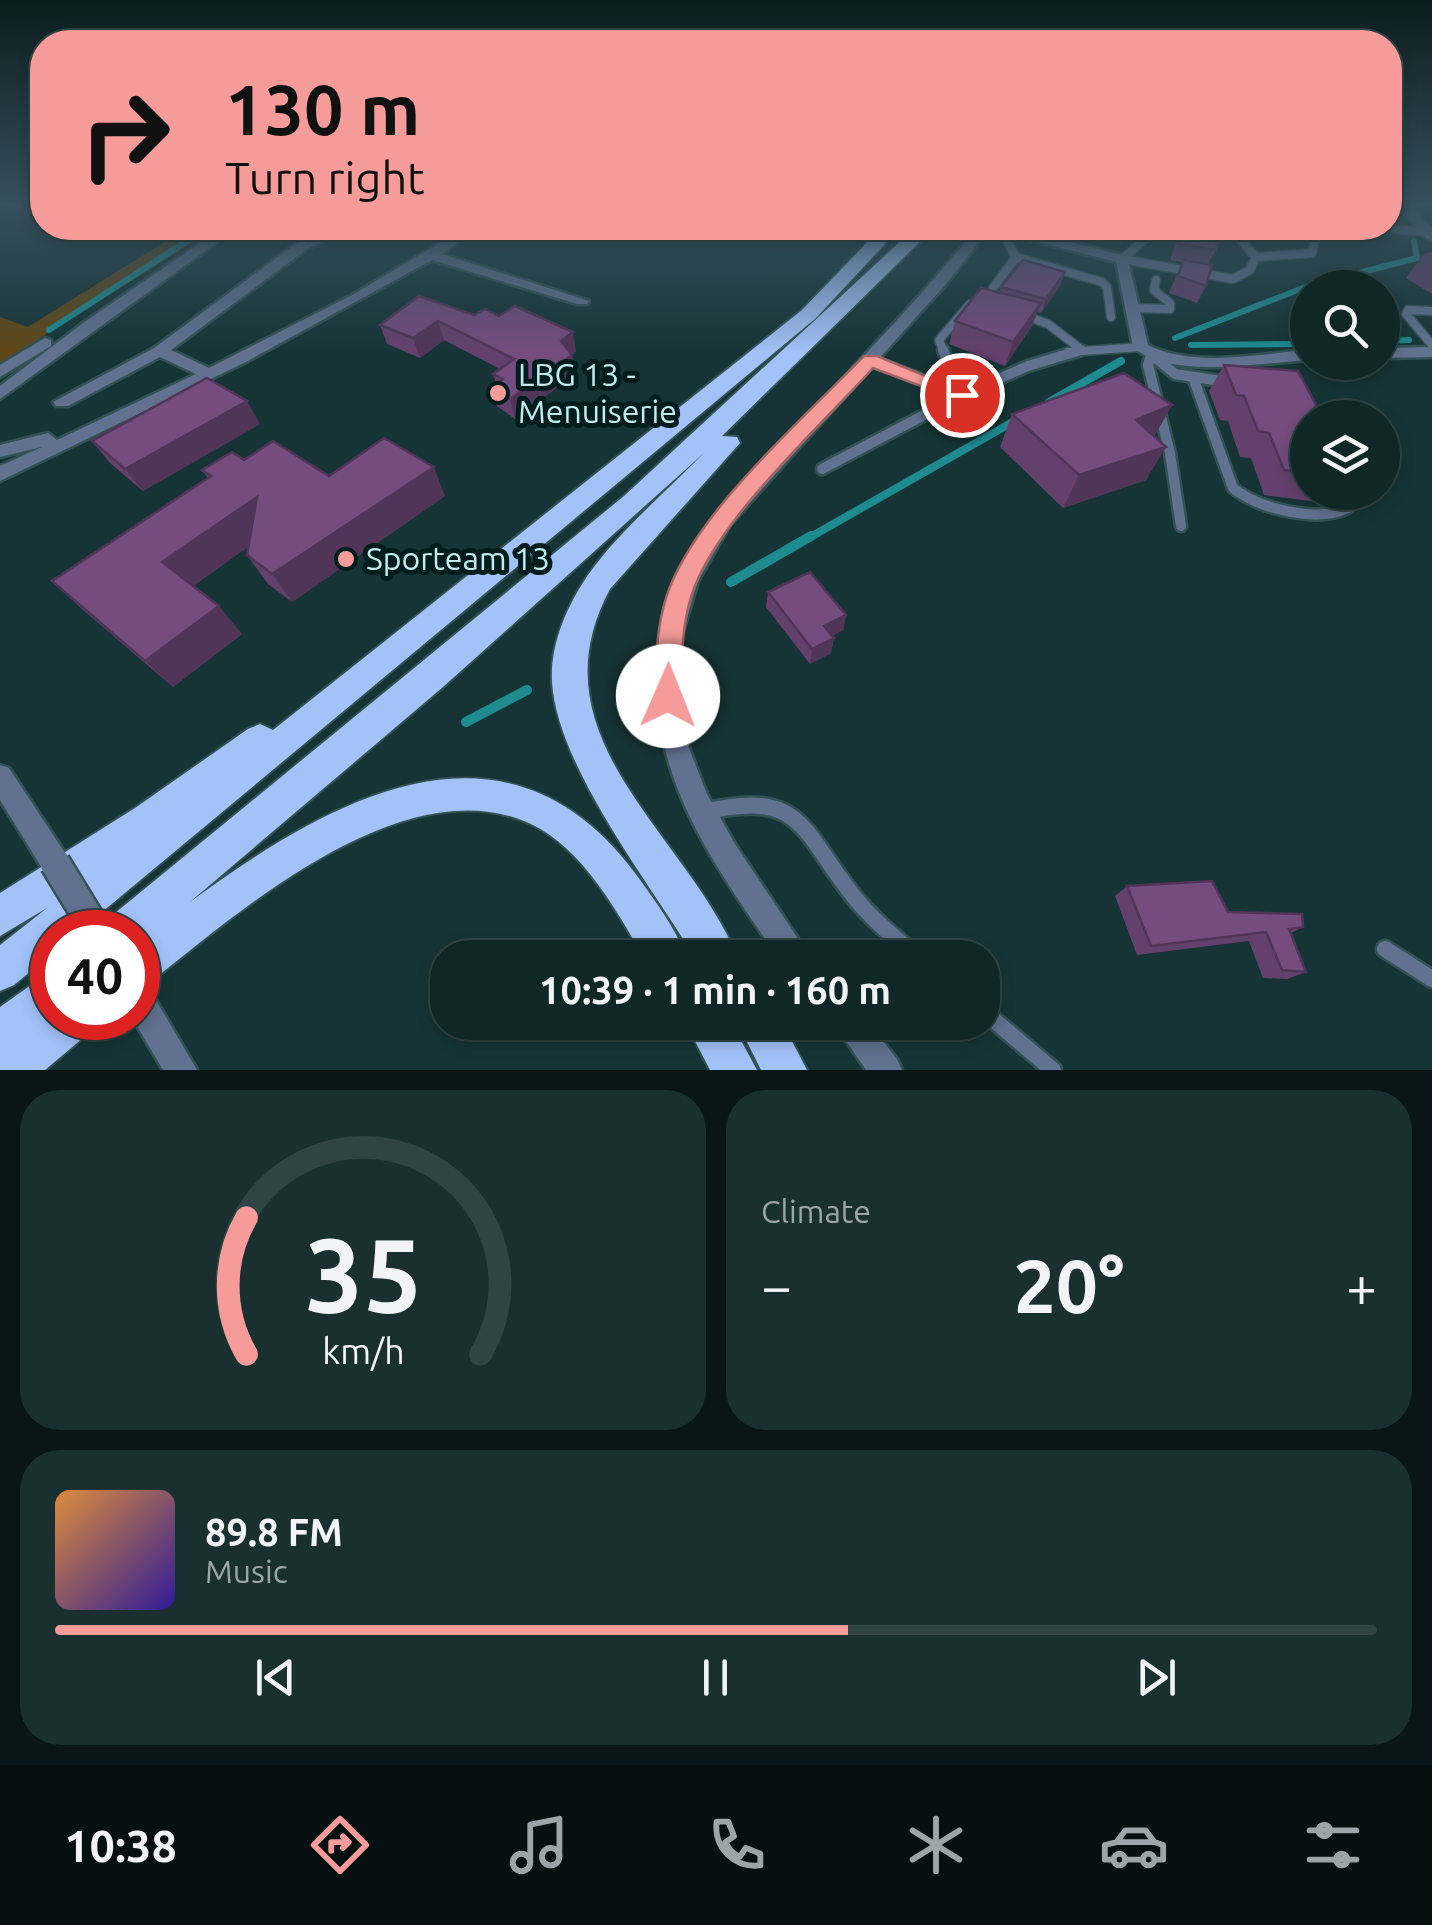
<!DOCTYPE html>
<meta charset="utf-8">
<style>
body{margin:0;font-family:Ubuntu,sans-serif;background:#192f30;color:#f1f3f6;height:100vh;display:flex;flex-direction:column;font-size:38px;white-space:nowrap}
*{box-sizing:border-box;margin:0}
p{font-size:32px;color:#9ca5a8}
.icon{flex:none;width:55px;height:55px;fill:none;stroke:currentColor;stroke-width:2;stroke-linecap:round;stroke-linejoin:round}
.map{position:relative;height:1070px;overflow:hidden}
.details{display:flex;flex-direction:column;gap:20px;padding:20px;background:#091516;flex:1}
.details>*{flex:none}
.hud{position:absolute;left:30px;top:30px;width:1372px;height:210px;border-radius:40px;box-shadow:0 5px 15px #0003,0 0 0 2px #304445;background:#f59b9a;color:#111;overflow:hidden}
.controls{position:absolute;left:1290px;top:270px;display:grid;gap:20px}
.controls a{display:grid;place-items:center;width:110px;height:110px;border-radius:50%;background:#102728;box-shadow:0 5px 15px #0003,0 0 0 2px #304445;font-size:50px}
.speed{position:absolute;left:30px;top:910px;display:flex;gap:20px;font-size:50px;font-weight:700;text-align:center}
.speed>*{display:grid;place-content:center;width:130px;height:130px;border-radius:50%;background:#102728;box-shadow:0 5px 15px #0003,0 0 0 2px #304445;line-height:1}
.speed .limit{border:15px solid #d22;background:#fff;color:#111}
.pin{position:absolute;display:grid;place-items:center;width:85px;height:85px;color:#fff;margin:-42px;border:5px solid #fff;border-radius:50%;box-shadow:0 2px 10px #0007}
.me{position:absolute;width:110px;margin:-55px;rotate:1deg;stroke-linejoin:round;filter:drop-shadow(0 0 8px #0008)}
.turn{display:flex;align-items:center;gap:35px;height:210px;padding:0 30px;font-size:45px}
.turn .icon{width:130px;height:130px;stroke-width:2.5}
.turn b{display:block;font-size:70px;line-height:85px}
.big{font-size:75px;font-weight:600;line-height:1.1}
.details .widget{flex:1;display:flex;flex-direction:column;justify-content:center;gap:15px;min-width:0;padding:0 35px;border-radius:40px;background:#192f30}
.details .dial{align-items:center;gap:0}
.dial svg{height:260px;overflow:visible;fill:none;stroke:#304445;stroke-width:7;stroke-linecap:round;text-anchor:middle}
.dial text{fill:#f1f3f6;stroke:none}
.song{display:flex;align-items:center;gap:30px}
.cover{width:120px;height:120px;border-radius:15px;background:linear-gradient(135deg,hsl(30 70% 55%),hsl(250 70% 35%))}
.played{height:10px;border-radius:5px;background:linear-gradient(90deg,#f59b9a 60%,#304445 60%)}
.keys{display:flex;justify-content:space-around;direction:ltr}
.heat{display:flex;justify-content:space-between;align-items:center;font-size:55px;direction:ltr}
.details .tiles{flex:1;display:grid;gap:20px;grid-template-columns:1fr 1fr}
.widget:last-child{grid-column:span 2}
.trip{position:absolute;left:430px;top:940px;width:570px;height:100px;border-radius:40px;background:#102728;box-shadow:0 5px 15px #0003,0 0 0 2px #304445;font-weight:600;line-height:100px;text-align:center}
.tab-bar{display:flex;height:160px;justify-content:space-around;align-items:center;background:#061010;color:#9ca5a8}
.tab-bar .icon{width:70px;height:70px}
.tab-bar .on{color:#f59b9a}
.tab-bar b{font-size:45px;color:#f1f3f6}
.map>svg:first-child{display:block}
.green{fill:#604717}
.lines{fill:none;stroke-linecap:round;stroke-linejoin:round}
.stream-far2{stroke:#1d8b90;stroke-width:6}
.stream-far1{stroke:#1d8b90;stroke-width:8}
.stream{stroke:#1d8b90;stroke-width:10}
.service-far2-casing{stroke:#325254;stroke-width:11}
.service-far1-casing{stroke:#325254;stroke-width:15}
.service-casing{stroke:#325254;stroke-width:21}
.minor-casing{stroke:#325254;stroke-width:5}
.tertiary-casing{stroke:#325254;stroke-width:5}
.trunk-casing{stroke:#325254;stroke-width:4}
.service-far2{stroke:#607290;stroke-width:8}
.service-far1{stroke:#607290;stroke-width:10}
.service{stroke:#607290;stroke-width:16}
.minor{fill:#607290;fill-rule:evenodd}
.tertiary{fill:#607290;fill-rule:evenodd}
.trunk{fill:#a2c2f8;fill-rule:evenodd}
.tertiary-bridge-casing{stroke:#325254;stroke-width:34;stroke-linecap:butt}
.tertiary-bridge{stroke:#607290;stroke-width:29}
.wall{fill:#64416c}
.shaded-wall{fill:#513558}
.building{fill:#744c7d;stroke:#513558;stroke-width:2.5}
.route{fill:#f59b9a;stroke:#9f6564;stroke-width:2.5}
.poi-dot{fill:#f59b9a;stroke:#001c1d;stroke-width:4}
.labels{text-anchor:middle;stroke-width:10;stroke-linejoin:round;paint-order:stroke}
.poi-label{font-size:32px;fill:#c2edef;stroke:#001c1d;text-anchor:start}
</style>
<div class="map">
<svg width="1432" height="1070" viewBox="0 0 1432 1070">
<rect width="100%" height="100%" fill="#163436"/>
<path class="green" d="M 187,228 L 216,228 L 0,363 L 0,317 L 28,327 Z"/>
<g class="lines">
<g class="stream-far2">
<path d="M 1390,216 L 1400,227"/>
<path d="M 49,330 L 207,228"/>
<path d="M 1175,338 L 1308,286 L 1417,258 L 1414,241"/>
<path d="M 1382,341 L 1409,340"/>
<path d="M 1191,345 L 1308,344"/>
</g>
<g class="stream-far1">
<path d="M 1049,402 L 1121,361"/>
<path d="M 807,539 L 1018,419"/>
</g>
<g class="stream">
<path d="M 731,582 L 811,536"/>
<path d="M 466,722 L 527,690"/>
</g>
<defs>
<g id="service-far2">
<path d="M 1158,228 L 1122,259 L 1233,279 L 1250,270 L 1256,257"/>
<path d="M 1229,228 L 1256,257 L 1312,253 L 1315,240 L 1294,228"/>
<path d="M 1380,228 L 1428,232"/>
<path d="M 1016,257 L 1102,282 L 1107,287 L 1111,317"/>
<path d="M 993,288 L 1016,257 L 1006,239 L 1009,228"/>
<path d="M 1134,308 L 1170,309 L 1170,303 L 1154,290 L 1156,280"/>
<path d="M 1432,311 L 1408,310 L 1406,314 L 1432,345"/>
<path d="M 1021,314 L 1048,324 L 1078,347"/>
<path d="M 944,352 L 939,340 L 970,304"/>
<path d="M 1068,352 L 1141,347"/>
</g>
<g id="service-far1">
<path d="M 1151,354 L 1175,374 L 1227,382"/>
<path d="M 1151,355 L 1148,365 L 1170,453 L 1181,526"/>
<path d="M 870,360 L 962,395 L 1028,366 L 1081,350"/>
<path d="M 1194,380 L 1233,488 C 1259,509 1317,523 1348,508 L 1342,492"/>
<path d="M 822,469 L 962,395 L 943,350"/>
</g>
<g id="service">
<path d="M 703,812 C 800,790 799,825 851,893 C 870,918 895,938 919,958"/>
<path d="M 1385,949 L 1432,979"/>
<path d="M 982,1010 L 1053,1070"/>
</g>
<g id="minor">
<path d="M 1396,203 L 1409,203 L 1432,228 L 1432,240 L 1427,239 Z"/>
<path d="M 335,228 L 352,228 L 307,249 L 171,350 L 209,368 L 354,294 L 465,228 L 480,228 L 442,254 L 589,301 L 587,304 L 577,304 L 432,260 L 246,362 L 0,481 L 0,466 L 42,447 L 0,457 L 0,445 L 48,433 L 57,440 L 196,374 L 160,357 L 68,406 L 56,406 L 53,402 L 154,348 L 297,243 Z"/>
<path d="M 993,228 L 1013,228 L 1127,256 L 1148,345 C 1194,368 1258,354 1308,350 L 1308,360 C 1261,363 1170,380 1133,347 L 1116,262 L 994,231 Z"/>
<path d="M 1432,347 L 1432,357 L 1382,358 L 1382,348 Z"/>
</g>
<g id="tertiary">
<path d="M 222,228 L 237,228 L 0,399 L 0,386 L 83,323 Z"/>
<path d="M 977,228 L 990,228 L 946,284 L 730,525 L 698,581 L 681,638 L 679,693 L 689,748 L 707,794 L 735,844 L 811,958 L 778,958 C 734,893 681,822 664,744 C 652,688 655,634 677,580 C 701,522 751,477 794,431 C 856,364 919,299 977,228 Z"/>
<path d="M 45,338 L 51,340 L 51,346 L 0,377 L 0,365 Z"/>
<path d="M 0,765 L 9,768 L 65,853 L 69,863 L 65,873 L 55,877 L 45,873 L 0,800 Z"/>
<path d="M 138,984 L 149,988 L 197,1070 L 163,1070 L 132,1018 L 138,1018 Z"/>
<path d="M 833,1022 L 868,1022 L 897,1059 L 902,1070 L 866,1070 Z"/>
</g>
<g id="trunk">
<path d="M 881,228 L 900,228 L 816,318 L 78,932 L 52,932 L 52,954 L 14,985 L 0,991 L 0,945 L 47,908 L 0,936 L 0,893 L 135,808 L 248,729 L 260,724 L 273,730 L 802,310 Z"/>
<path d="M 915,228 L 934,228 L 722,436 L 737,437 L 740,443 L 610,589 C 530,738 686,832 738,958 L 695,958 C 651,885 557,766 552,682 C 550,644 567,606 588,575 C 619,531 666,492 704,453 L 443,687 L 190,902 C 330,799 505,699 635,873 C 654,899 675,927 687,958 L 644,958 C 617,911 582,848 531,824 C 407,766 243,908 152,981 L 138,987 L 138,932 L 103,932 L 109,918 L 624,496 Z"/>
<path d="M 52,970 L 52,1018 L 95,1018 L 89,1033 L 45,1070 L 0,1070 L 0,1007 Z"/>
<path d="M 685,1022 L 731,1022 L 757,1070 L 710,1070 Z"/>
<path d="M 737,1022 L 782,1022 L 807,1070 L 761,1070 Z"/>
</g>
</defs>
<use href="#service-far2" class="service-far2-casing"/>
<use href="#service-far1" class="service-far1-casing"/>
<use href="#service" class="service-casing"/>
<use href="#minor" class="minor-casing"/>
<use href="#tertiary" class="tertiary-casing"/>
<use href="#trunk" class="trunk-casing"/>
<use href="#service-far2" class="service-far2"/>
<use href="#service-far1" class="service-far1"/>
<use href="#service" class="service"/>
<use href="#minor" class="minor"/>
<use href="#tertiary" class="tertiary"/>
<use href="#trunk" class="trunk"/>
<defs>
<path id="tertiary-bridge" d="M 55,863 L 97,932"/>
</defs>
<use href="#tertiary-bridge" class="tertiary-bridge-casing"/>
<use href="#tertiary-bridge" class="tertiary-bridge"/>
</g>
<g class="wall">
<path d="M 1047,228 L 1081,228 L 1077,235 Z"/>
<path d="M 1180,228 L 1222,228 L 1216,250 L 1208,264 L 1206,286 L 1197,303 L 1169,293 L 1182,262 L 1170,260 Z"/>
<path d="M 1432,252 L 1432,294 L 1406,278 L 1424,254 Z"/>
<path d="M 1065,272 L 1060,286 L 1041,313 L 1037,312 L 1032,326 L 1005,366 L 949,344 L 955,321 L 999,292 L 1001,287 Z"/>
<path d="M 419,296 L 576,351 L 572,355 L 575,374 L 515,419 L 497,406 L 492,387 L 496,384 L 493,374 L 500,369 L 444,340 L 420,358 L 387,344 L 380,325 Z"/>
<path d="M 1224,365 L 1308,418 L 1308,492 L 1342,492 L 1333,504 L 1264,495 L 1251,458 L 1240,457 L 1228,421 L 1220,420 L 1209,391 Z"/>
<path d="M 1172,405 L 1154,436 L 1146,480 L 1063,508 L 1000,447 L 1012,414 Z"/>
<path d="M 260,424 L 143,491 L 110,463 L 92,441 Z"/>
<path d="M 244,460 L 445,496 L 292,602 L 268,584 L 247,555 L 249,546 L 193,586 L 242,634 L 173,687 L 82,609 L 52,581 L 208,478 L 202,470 Z"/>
<path d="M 768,592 L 846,615 L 843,630 L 832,636 L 834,638 L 831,653 L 810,664 L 766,607 Z"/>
<path d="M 1127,886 L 1228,912 L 1303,927 L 1291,933 L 1306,972 L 1287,979 L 1263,978 L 1249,941 L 1137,955 L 1115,896 Z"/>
</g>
<g class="shaded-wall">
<path d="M 1065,272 L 1060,286 L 1041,313 L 1046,299 Z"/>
<path d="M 1041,303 L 1032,326 L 1005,366 L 1013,342 Z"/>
<path d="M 438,321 L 444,340 L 420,358 L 413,338 Z"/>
<path d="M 573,332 L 576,351 L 566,359 L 572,355 L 575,374 L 515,419 L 510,399 L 561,341 Z"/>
<path d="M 247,401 L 260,424 L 143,491 L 125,469 Z"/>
<path d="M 1172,405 L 1153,439 L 1136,420 Z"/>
<path d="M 1166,447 L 1146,480 L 1063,508 L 1079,475 Z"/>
<path d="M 434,467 L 445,496 L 292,602 L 272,574 Z"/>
<path d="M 257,497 L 276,527 L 186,591 L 162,562 Z"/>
<path d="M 219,606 L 242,634 L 173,687 L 145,661 Z"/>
<path d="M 846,615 L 843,630 L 821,641 L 824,626 Z"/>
<path d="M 834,638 L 831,653 L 810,664 L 812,649 Z"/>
</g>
<g class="building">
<path d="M 1182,228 L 1222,228 L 1216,250 L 1178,244 Z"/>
<path d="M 1023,260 L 1065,272 L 1046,299 L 1001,287 Z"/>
<path d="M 1184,260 L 1212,265 L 1206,286 L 1178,276 Z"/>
<path d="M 981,288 L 1041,303 L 1013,342 L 955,321 Z"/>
<path d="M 419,296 L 474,315 L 485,309 L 499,316 L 515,306 L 573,332 L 561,341 L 572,355 L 510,399 L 492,387 L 503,379 L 493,374 L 514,359 L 438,321 L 413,338 L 380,325 Z"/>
<path d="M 1224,365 L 1298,371 L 1323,418 L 1308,418 L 1308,473 L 1284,470 L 1269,433 L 1258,431 L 1244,396 L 1236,395 Z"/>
<path d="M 1124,373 L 1172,405 L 1136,420 L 1166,447 L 1079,475 L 1012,414 Z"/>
<path d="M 207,378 L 247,401 L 125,469 L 92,441 Z"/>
<path d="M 384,438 L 434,467 L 272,574 L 247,555 L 257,497 L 162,562 L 219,606 L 145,661 L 52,581 L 211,476 L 202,470 L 232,452 L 244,460 L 273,441 L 329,476 Z"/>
<path d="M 810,572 L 846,615 L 824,626 L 834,638 L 812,649 L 768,592 Z"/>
<path d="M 1212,881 L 1228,912 L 1302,914 L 1303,927 L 1289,929 L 1306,972 L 1282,970 L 1266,932 L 1151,946 L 1127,886 Z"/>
</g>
<linearGradient id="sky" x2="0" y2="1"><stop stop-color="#0c1d1e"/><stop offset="0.58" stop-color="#36505d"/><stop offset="1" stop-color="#36505d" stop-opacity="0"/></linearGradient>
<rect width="1432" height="353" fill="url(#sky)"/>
<path class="route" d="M 864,356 L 877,356 L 972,395 L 955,399 L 873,368 C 820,427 714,522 691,597 C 681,629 682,663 681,696 L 677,705 L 668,708 L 658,705 L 654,696 C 656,664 656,630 666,598 C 692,515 803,419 864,356 Z"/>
<g class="poi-dot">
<circle cx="498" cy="393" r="10"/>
<circle cx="346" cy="559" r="10"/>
</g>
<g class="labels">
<g class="poi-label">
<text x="518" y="386">LBG 13 -<tspan x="518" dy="37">Menuiserie</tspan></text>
<text x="366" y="570">Sporteam 13</text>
</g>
</g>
</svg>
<div class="controls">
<a><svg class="icon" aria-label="search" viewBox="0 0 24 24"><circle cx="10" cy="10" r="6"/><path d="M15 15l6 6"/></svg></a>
<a><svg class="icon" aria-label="layers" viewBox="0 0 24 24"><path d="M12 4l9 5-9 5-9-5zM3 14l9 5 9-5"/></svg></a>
</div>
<div class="speed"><div class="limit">40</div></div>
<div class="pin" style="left:962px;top:395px;background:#d93025"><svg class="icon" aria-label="arrive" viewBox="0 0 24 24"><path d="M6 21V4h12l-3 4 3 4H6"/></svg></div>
<svg class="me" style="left:668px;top:696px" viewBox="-20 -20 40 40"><circle r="19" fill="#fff"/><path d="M0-13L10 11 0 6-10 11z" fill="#f59b9a"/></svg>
<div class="trip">10:39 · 1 min · 160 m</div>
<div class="hud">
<div class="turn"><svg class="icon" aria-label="right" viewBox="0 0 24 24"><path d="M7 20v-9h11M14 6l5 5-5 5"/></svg><div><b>130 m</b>Turn right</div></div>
</div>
</div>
<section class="details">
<div class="tiles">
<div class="widget dial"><svg viewBox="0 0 100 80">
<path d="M14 69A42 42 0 1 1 86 69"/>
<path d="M14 69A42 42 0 0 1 14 27" stroke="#f59b9a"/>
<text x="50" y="56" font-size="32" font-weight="700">35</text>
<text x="50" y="72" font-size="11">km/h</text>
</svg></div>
<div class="widget"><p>Climate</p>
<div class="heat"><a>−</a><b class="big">20°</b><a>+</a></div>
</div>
<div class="widget">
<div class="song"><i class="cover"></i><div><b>89.8 FM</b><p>Music</p></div></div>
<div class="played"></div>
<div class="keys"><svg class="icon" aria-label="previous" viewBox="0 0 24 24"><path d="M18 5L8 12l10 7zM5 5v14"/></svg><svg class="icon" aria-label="pause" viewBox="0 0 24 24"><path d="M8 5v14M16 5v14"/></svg><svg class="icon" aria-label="next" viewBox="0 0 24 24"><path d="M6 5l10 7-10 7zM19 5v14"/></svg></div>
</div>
</div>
</section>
<nav class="tab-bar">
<b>10:38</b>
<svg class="icon on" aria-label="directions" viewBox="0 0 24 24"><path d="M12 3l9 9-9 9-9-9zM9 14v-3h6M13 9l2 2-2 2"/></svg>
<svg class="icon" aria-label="music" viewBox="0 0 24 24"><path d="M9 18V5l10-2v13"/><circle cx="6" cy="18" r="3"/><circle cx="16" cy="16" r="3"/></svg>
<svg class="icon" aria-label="phone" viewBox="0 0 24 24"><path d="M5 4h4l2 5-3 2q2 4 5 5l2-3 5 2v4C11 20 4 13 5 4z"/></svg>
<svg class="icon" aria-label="climate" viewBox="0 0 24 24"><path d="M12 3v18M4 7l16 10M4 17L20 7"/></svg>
<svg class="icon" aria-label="car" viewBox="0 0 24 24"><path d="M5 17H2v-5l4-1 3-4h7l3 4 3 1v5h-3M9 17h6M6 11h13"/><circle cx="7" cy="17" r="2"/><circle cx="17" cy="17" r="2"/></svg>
<svg class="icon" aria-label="filters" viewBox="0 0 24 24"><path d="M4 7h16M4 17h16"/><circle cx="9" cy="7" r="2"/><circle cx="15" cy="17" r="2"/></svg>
</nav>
